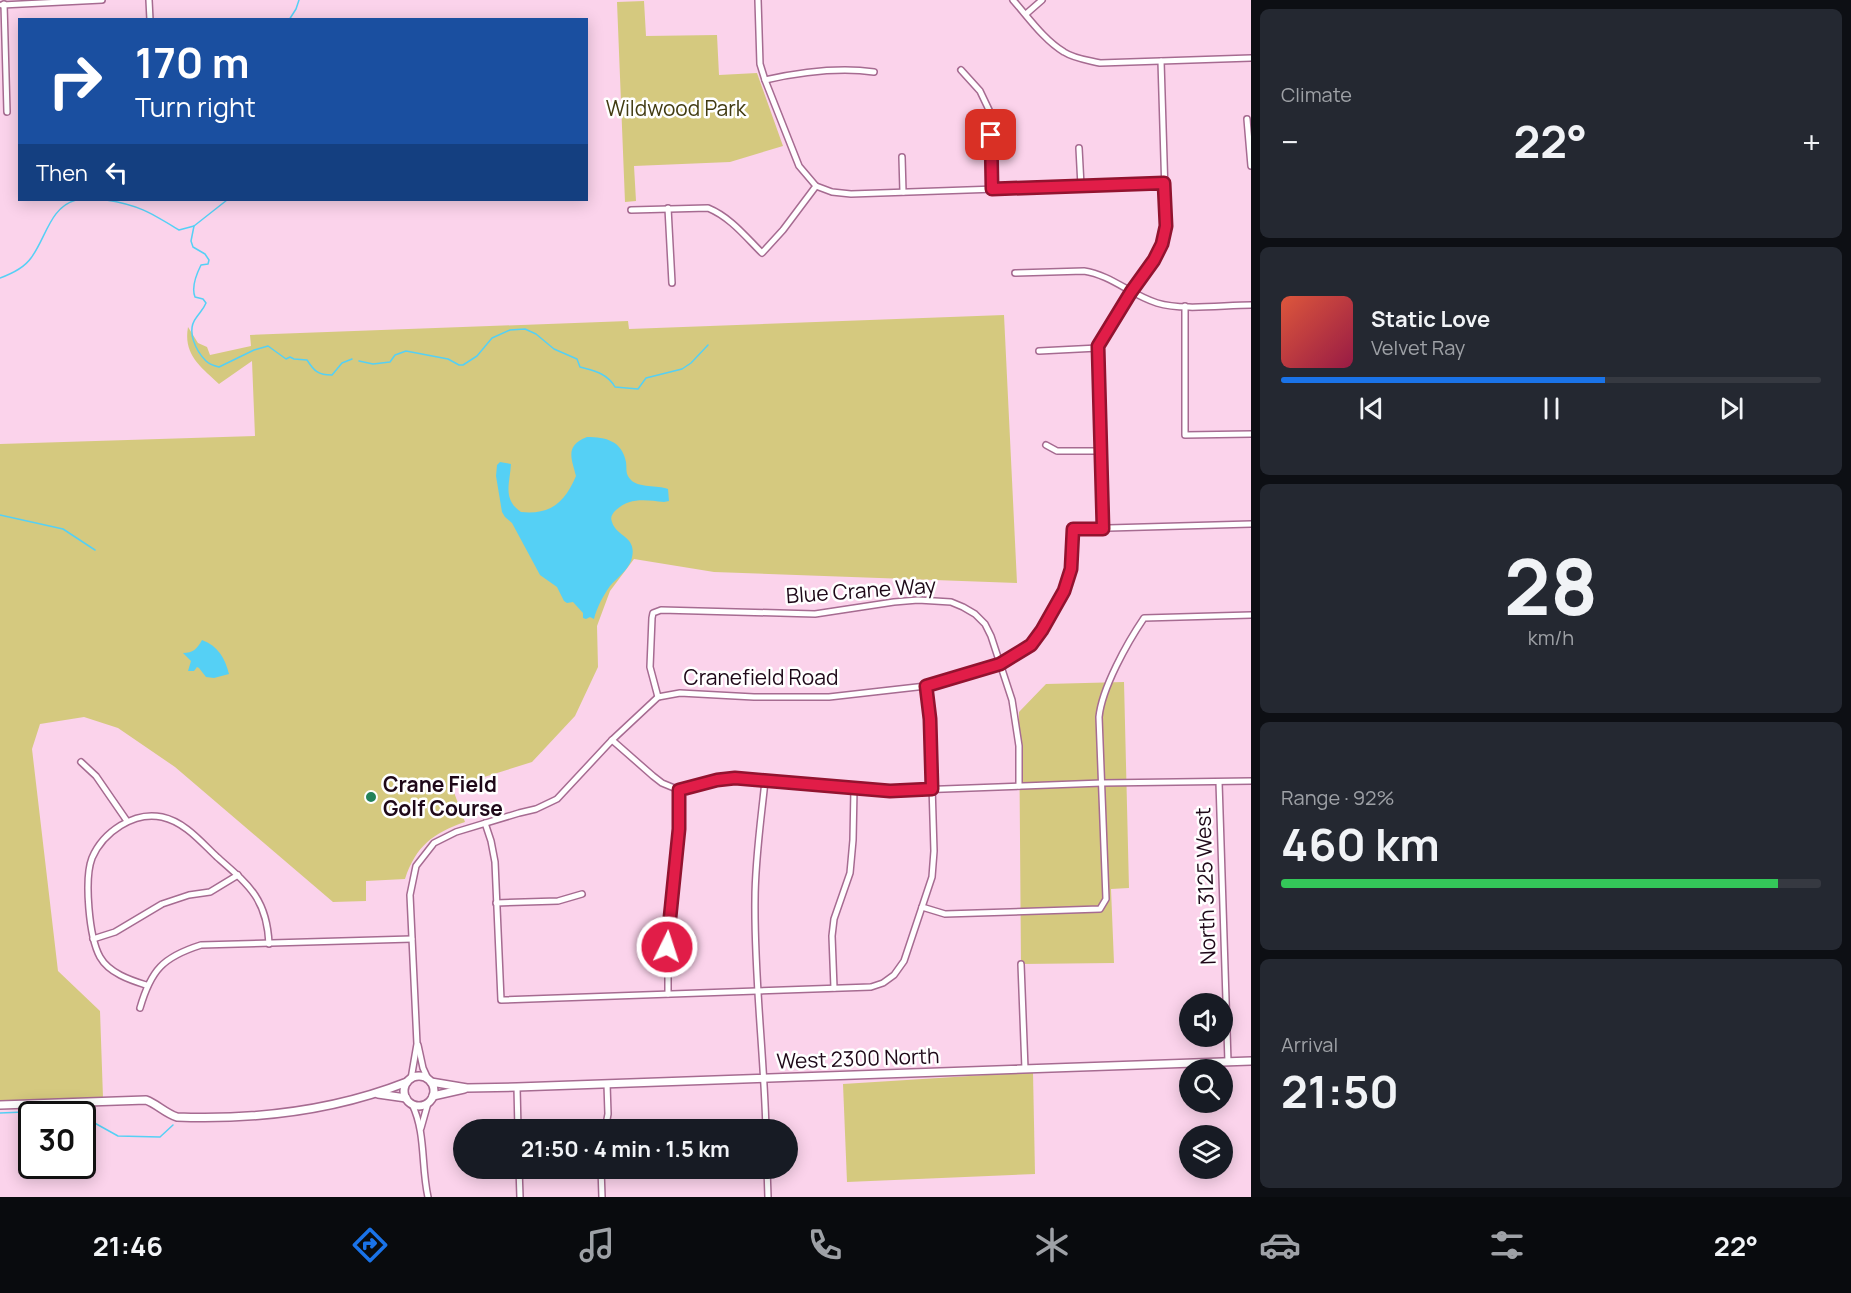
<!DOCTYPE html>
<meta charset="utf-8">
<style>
body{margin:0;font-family:Manrope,sans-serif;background:#242831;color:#f1f3f6;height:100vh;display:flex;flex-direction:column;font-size:22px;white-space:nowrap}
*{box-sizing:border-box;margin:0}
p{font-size:20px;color:#9ea1a6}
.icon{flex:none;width:33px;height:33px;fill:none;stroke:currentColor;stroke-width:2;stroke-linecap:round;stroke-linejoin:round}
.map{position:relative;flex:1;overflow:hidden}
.panel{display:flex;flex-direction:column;gap:9px;padding:9px;background:#0d0f14;width:600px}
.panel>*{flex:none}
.hud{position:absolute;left:18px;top:18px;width:570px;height:183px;border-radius:0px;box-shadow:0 3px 15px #0003;background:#1a4fa0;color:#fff;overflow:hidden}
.buttons{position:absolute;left:1179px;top:993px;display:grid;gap:12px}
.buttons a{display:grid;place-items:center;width:54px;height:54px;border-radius:50%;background:#171b24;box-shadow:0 3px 15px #0003;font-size:30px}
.speed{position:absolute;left:18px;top:1101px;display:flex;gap:12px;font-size:30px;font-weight:700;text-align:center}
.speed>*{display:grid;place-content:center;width:78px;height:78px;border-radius:50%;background:#171b24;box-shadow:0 3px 15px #0003;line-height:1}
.speed .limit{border:3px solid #111;border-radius:9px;background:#fff;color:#111}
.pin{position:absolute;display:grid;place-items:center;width:51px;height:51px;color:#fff;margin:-26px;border-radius:12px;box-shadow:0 3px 9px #0006}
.me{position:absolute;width:66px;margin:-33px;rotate:4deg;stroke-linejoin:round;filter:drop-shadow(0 0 4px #0008)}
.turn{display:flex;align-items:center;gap:21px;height:126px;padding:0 18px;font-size:27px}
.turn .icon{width:78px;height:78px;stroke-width:2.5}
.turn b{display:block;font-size:42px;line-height:51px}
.then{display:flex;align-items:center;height:57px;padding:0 18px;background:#0003;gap:12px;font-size:22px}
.big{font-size:45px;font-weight:700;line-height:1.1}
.panel .card{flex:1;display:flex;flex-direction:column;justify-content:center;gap:9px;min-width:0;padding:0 21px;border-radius:9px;background:#242831}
.panel .dial{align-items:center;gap:0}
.dial b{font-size:78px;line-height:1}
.song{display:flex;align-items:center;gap:18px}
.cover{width:72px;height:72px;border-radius:9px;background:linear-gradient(135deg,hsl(10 70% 55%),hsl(340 70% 35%))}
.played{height:6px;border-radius:3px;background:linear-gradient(90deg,#1a73e8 60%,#363941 60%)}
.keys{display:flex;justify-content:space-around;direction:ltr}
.heat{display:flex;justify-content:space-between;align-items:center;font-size:33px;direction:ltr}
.charge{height:9px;border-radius:4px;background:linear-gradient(90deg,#34c759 92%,#363941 0)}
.trip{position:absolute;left:453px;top:1119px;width:345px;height:60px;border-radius:30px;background:#171b24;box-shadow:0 3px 15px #0003;font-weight:700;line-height:60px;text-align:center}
.tabs{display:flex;height:96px;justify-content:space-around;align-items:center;background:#090b0e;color:#9ea1a6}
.tabs .icon{width:42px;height:42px}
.tabs .on{color:#1a73e8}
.tabs b{font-size:27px;color:#f1f3f6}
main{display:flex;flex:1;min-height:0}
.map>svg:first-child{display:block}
.green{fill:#d5c97f}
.water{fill:#55d0f5}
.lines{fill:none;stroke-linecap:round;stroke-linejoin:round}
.stream{stroke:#55d0f5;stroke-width:1.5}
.minor-casing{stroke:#a66b91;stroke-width:8}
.tertiary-casing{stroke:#a66b91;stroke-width:10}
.minor{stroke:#fff;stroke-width:5}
.tertiary{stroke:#fff;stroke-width:7}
.route-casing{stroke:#92132f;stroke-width:15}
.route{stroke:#e11d48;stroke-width:10}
.poi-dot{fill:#23825a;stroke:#fff;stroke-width:2}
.labels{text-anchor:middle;stroke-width:5;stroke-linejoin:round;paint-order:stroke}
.park-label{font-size:21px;fill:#423b12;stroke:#fff}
.street-label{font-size:21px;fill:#1e0818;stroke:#fff}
.poi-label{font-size:21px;font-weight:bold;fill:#1e0818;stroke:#fff;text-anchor:start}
</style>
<main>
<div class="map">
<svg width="1251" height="1197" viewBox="0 0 1251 1197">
<rect width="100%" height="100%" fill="#fbd3eb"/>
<g class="green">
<path d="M 644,1 L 646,36 L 717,35 L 719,75 L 757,73 L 783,146 L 730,162 L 634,166 L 636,201 L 625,202 L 617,2 Z"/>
<path d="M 1004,315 L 1017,583 L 714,572 L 634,559 L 610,591 L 597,626 L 598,667 L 575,716 L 532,762 L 452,787 L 465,822 C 433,833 416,846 405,879 L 366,881 L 366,901 L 333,902 L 175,767 L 118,728 L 84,717 L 40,724 L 32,749 L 58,971 L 100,1011 L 103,1098 L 0,1102 L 0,444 L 255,436 L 252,361 L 219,384 C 201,367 183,355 188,327 L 198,343 L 207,347 L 210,355 L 251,346 L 250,335 L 273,334 L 628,321 L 629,329 Z"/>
<path d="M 1124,682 L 1129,888 L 1111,889 L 1114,963 L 1021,964 L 1019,712 L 1046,684 Z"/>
<path d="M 1033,1072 L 1035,1174 L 847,1182 L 843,1084 Z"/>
</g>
<g class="water">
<path d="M 587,437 C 606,437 622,441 626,462 C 627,470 625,474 631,480 C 639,488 657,485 668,489 L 669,501 L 664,502 C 646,500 630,497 616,510 C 612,514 610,517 612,522 C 617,538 639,536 631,561 C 627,571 617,578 610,586 C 603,596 597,607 594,619 L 590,617 L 586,619 L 583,618 L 583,613 L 573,602 L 567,603 L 564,601 L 557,587 L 540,575 L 512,523 L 505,517 L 502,512 L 496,476 L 497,465 L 500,462 L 511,464 C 510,483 502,499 521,512 C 551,515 565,502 576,476 C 572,459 564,446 587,437 Z"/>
<path d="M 202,640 C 218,646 225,658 229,674 L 214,678 L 206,677 L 199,668 L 197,667 L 194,671 L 188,671 L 191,661 L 183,653 C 193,653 197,649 202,640 Z"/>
</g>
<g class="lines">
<g class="stream">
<path d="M 289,20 L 296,9 L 299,0"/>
<path d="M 106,200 C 139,205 151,213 179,230 L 194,226 L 227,200"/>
<path d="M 194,226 L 191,241 L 193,247 L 205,254 L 209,260 L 208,264 L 201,265 C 196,275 191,287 195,297 L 203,299 L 206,303 C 203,310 200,312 196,318 C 186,331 196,351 206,361 C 209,364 215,366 219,367 L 254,350 L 268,346 L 286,359 L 290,357 L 294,359 L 307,360 C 314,371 318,375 332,375 L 342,363 L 352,359"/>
<path d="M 0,278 C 11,274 24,268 31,258 C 46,238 50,207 76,200"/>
<path d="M 359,361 L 373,364 L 390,362 L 395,355 L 406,351 L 448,359 L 459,365 L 463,365 L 477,356 L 492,338 L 510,330 L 525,329 L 536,334 L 554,349 L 577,359 L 580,367 C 594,371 607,373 615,387 L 638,389 L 646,378 L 682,369 L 691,363 L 708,345"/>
<path d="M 0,515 L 63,529 L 95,550"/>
<path d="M 0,1113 L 72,1110 L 80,1114"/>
<path d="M 82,1116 L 118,1136 L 160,1137 L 173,1125"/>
</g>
<defs>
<g id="minor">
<path d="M 149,0 L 150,20"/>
<path d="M 1013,0 C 1028,17 1044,40 1064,52 C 1075,59 1088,60 1100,63 L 1251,58"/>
<path d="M 4,4 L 7,112"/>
<path d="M 2,5 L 102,0"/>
<path d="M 1026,14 L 1042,0"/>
<path d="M 961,70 L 980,91 L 990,112 L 992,189"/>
<path d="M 765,80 C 801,72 838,67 874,72"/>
<path d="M 1247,119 L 1251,166"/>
<path d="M 1079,148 L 1081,186"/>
<path d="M 902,157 L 903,192"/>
<path d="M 816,186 L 832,192 L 851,194 L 1165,183"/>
<path d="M 668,208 L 672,283"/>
<path d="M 631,210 L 708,208 C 730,217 745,236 762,253 L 783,230 L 816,186 L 799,166 L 765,80 L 760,64 L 758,0"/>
<path d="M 1015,273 L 1084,271 C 1111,275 1131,295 1157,303 C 1183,311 1223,305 1251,305"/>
<path d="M 1185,306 L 1185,435 L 1251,434"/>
<path d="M 1039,351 L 1098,348"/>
<path d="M 1046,445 L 1057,451 L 1100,451"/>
<path d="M 1103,529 L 1098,346 L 1131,292 L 1154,260 L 1162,244 L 1166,226 L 1161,61"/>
<path d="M 658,697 L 650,667 L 652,618 L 653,613 L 661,610 L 815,614 L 894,602 L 918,600 L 951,602 L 963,607 L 975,614 L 985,624 L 991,636 L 1012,700 L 1019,746 L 1019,786"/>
<path d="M 612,740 L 653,776 L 662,783 L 679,790 L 717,780 L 735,778 L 890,791 L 1102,783 L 1251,781"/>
<path d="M 81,762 L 96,776 L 127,821"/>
<path d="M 765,781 C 761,820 755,860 755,900 C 754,977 764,1053 766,1130"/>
<path d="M 1219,782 L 1228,1062"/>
<path d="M 485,823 L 491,841 L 495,862 L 501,1000 L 871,987 L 883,983 L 894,975 L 904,961 L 932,877 L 934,851 L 930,719 L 926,686"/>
<path d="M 496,903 L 558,901 L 582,894"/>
<path d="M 922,907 L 945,914 L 1100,909 L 1106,899 L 1099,717 C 1102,688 1127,643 1144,618 L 1251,615"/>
<path d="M 93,939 L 115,932 L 162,904 L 189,895 L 210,892 L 238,875"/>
<path d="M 1021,964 L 1025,1069"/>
<path d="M 146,985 C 130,980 109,973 100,957 C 89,937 84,879 92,858 C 103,832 134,811 162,817 C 185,822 201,842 217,857 C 249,885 267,899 269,944"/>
<path d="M 834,988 L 832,936 L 834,919 L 850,873 L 853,840 L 854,789"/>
<path d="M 668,994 L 668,925 L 679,829 L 679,790"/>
<path d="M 140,1008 C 151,970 163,957 201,945 L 412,939"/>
<path d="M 418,1045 L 423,1068 L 428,1079"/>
<path d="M 411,1079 L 417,1044 L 410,895 L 416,866 L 434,843 L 456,832 L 519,813 L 536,809 L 557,799 L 612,740 L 658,697 L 680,693 L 754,697 L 829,697 L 926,686 L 1000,665 L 1031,645 L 1043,630 L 1064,591 L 1071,569 L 1073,529 L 1251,524"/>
<path d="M 517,1087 L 518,1130"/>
<path d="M 412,1104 C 426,1133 421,1166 428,1197"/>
<path d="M 421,1128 L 428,1103"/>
<path d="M 605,1130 L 608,1114 L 607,1084"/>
<path d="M 519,1168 L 520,1197"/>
<path d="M 601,1168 L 602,1197"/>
<path d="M 767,1168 L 768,1197"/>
</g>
<g id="tertiary">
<circle cx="419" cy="1091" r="15"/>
<path d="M 431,1082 L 467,1088 L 517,1087 L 1251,1061"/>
<path d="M 378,1094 L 406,1098"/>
<path d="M 433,1096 L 464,1089"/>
<path d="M 0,1105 L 146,1100 C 157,1104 165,1113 177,1117 C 256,1120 333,1111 407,1082"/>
</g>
</defs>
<use href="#minor" class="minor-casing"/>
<use href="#tertiary" class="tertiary-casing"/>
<use href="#minor" class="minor"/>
<use href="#tertiary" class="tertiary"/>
</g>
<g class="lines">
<defs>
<path id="route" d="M 667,947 L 679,829 L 679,790 L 717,780 L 735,778 L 890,791 L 932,789 L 930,719 L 926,686 L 1000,664 L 1031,645 L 1042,630 L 1064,591 L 1071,569 L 1073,529 L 1103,529 L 1098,346 L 1131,292 L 1154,260 L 1162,244 L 1166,226 L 1164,183 L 992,189 L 991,135"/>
</defs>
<use href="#route" class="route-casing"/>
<use href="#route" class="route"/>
</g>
<circle class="poi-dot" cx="371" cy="797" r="6"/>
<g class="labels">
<g class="park-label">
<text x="676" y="116">Wildwood Park</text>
</g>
<g class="street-label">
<text transform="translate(861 591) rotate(-4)" y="7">Blue Crane Way</text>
<text x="761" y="685">Cranefield Road</text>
<text transform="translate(1206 886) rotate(-92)" y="7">North 3125 West</text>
<text transform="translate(858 1059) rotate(-2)" y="7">West 2300 North</text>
</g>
<g class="poi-label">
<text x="383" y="792">Crane Field<tspan x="383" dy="24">Golf Course</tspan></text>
</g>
</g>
</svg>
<div class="buttons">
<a><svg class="icon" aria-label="sound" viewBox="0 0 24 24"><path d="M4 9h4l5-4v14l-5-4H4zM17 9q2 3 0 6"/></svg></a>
<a><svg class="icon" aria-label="search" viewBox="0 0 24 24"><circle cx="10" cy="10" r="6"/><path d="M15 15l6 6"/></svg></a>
<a><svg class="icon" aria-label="layers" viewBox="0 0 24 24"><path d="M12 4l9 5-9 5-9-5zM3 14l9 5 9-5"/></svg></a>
</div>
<div class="speed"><div class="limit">30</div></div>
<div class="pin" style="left:991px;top:135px;background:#d93025"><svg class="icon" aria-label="arrive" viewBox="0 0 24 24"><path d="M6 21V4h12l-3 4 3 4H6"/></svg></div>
<svg class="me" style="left:667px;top:947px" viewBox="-20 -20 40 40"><circle r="17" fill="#e11d48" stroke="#fff" stroke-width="3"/><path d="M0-11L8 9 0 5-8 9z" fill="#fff"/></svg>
<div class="trip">21:50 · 4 min · 1.5 km</div>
<div class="hud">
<div class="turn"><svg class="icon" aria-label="right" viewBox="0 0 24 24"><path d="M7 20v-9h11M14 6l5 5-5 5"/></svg><div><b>170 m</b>Turn right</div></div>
<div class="then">Then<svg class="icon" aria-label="left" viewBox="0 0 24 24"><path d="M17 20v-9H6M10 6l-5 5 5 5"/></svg></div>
</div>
</div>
<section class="panel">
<div class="card"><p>Climate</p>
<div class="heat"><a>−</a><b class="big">22°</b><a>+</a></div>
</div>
<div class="card">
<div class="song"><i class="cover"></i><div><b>Static Love</b><p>Velvet Ray</p></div></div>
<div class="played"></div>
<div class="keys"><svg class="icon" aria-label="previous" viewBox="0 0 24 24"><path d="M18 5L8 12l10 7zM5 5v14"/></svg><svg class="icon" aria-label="pause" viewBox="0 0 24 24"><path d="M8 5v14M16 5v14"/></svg><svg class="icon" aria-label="next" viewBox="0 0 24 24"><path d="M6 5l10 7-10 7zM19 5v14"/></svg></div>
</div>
<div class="card dial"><b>28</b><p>km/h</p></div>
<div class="card"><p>Range · 92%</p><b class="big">460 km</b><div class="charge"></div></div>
<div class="card"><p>Arrival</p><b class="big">21:50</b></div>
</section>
</main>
<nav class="tabs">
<b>21:46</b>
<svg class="icon on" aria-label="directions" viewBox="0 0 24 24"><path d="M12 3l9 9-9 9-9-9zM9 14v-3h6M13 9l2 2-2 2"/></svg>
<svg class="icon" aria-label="music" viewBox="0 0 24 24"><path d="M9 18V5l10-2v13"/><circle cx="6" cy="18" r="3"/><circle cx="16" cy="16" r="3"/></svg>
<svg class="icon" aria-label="phone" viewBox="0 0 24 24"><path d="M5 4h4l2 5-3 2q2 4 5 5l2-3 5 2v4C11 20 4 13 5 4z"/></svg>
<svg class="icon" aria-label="climate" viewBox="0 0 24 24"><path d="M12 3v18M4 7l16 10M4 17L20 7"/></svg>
<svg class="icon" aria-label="car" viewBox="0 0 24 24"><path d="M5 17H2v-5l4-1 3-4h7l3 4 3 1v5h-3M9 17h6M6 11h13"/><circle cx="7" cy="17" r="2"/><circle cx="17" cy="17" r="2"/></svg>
<svg class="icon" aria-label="filters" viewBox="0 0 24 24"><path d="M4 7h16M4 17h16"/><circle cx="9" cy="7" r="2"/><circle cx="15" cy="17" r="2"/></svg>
<b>22°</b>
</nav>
